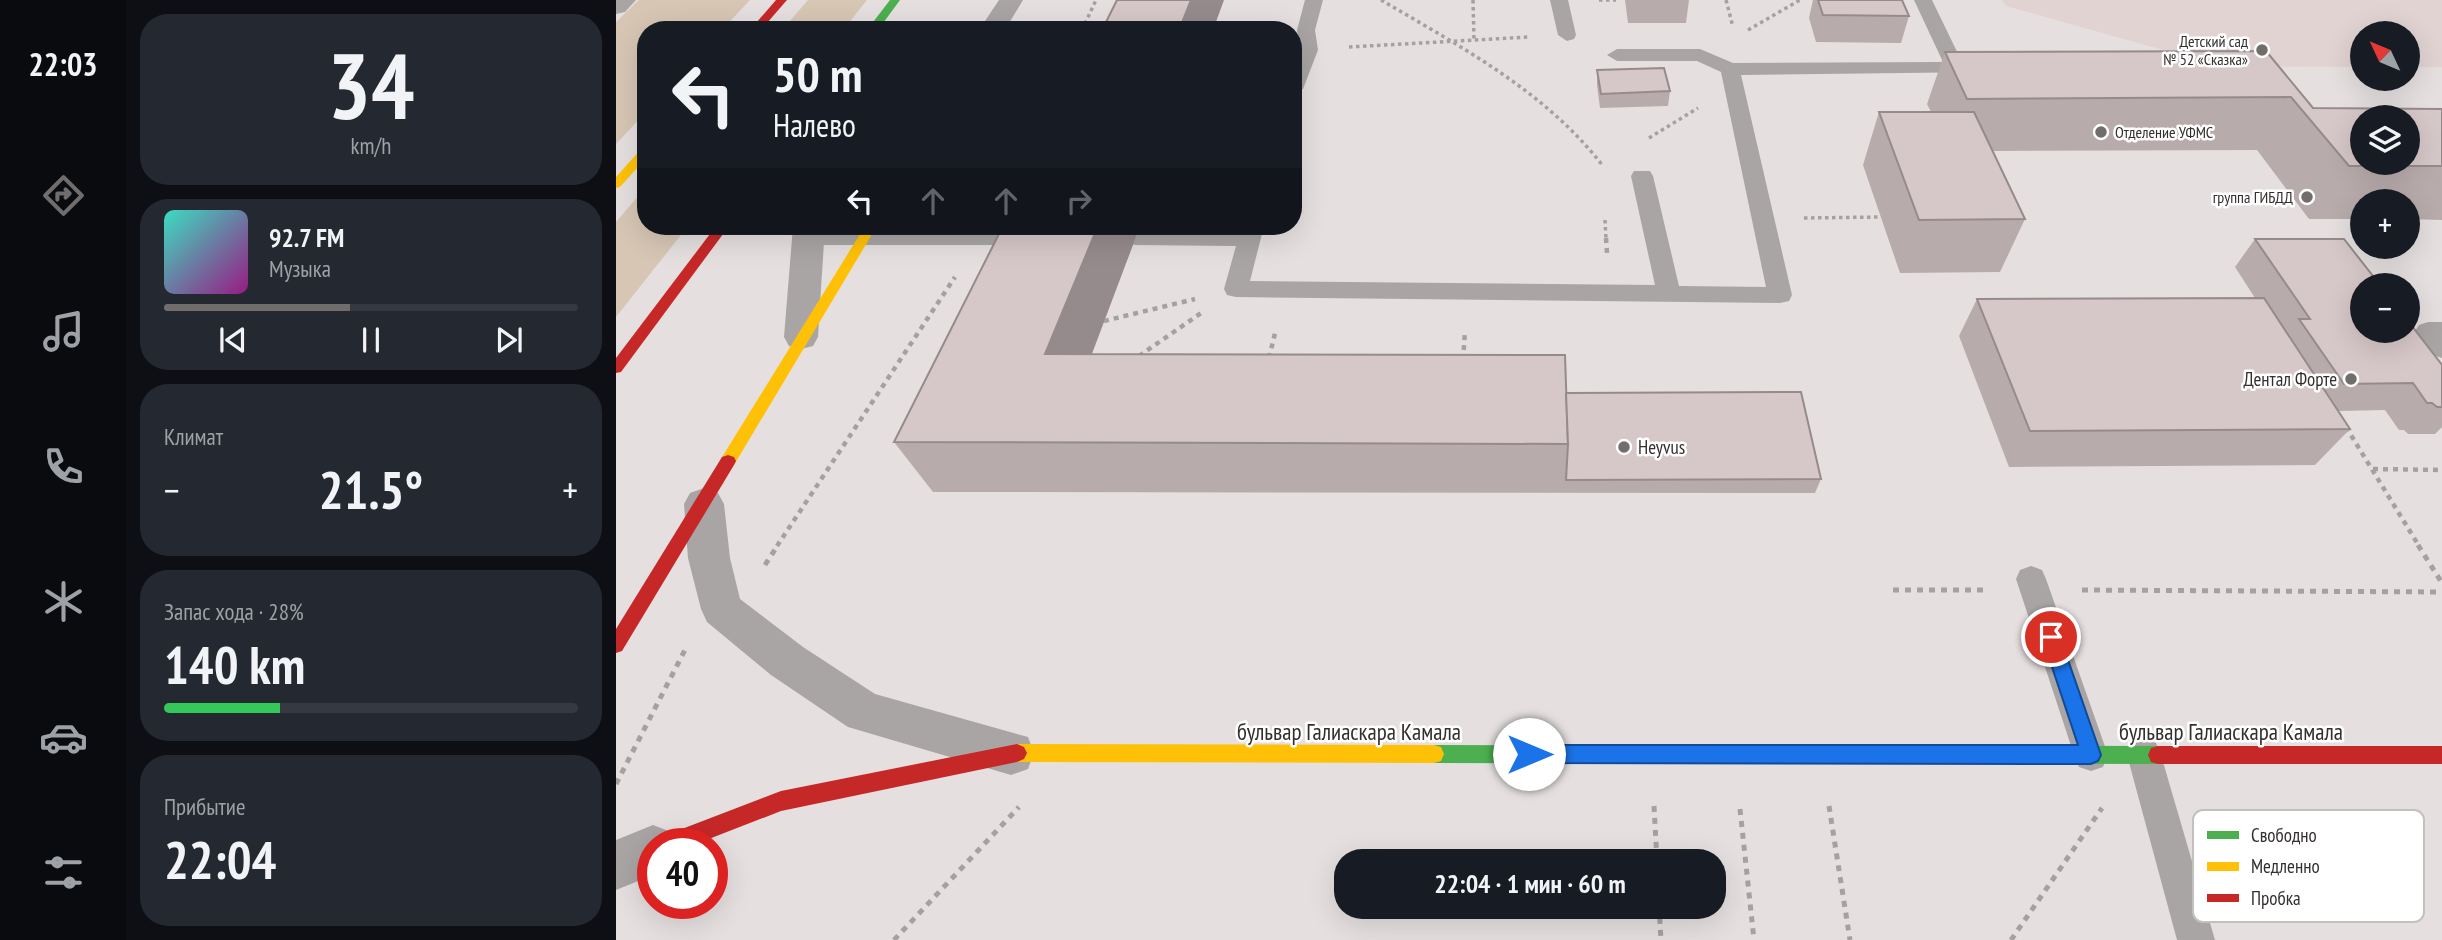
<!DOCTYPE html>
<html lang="ru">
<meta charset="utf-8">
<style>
body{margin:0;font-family:"PT Sans Narrow",sans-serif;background:#242831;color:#f1f3f6;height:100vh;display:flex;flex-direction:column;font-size:26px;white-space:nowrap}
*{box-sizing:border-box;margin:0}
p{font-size:23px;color:#9ea1a6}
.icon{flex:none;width:38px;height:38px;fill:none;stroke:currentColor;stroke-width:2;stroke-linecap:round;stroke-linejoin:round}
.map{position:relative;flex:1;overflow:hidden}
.side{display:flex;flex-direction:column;gap:14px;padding:14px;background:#0d0f14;width:490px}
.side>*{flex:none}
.guide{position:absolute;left:21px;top:21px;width:665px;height:214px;border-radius:28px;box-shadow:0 7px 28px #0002;background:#171b24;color:#f1f3f6;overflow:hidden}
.needle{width:46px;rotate:314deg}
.tools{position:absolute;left:1734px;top:21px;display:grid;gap:14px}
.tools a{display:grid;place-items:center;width:70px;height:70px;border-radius:50%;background:#171b24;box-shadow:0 7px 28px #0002;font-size:35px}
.speed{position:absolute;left:21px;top:828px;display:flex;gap:14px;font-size:35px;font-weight:700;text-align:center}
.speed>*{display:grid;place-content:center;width:91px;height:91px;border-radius:50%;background:#171b24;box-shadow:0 7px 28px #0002;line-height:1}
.speed .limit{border:10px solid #d22;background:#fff;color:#111}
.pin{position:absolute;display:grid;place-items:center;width:60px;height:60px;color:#fff;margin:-30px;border:4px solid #fff;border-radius:50%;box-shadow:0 2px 7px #0007}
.me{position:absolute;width:77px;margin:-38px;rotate:90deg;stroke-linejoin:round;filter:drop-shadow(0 0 5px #0008)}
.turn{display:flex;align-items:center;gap:24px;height:147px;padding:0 21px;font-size:32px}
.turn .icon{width:91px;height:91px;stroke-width:2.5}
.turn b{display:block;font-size:49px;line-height:60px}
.lanes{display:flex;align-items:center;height:66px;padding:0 21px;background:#0003;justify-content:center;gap:35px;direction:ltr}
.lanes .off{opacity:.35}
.big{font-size:52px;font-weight:600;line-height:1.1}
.side .tile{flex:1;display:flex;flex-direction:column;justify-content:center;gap:10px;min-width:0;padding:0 24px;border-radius:28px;background:#242831}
.side .dial{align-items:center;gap:0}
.dial b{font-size:91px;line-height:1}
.song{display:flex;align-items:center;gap:21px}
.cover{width:84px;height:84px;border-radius:10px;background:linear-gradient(135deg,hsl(170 70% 55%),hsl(310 70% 35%))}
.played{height:7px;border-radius:4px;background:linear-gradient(90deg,#716d6c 45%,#363941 45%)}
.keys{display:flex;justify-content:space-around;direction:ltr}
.heat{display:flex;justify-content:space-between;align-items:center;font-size:38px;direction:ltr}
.charge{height:10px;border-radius:5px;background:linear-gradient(90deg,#34c759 28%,#363941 0)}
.trip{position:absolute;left:718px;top:849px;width:392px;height:70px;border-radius:28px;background:#171b24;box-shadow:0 7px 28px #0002;font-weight:600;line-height:70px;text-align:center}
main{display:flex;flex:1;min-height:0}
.tab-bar{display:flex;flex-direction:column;width:126px;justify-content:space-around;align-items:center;background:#090b0e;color:#9ea1a6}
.tab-bar .icon{width:49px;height:49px}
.tab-bar .current{color:#716d6c}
.tab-bar b{font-size:32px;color:#f1f3f6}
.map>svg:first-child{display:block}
.built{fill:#e0d3d1}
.green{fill:#d7c6b4}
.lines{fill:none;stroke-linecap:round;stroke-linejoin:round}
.path-far2{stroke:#a4a2a1;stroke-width:3.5;stroke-dasharray:3.5 3.5;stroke-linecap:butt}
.path-far1{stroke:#a4a2a1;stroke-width:4.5;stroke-dasharray:5 5;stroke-linecap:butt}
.path{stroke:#a4a2a1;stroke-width:5;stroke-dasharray:6 6;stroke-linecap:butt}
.lane{fill:#a8a5a4;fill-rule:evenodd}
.street{fill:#a8a5a4;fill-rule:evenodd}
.fast{fill:#4caf50;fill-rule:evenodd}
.slow{fill:#ffc107;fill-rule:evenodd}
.jam{fill:#c62828;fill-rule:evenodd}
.wall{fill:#b8abac}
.shaded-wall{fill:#968b8c}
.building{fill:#d6c7c8;stroke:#968b8c;stroke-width:2;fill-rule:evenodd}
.route{fill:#1a73e8;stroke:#114b97;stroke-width:2}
.poi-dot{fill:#716d6c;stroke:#fff;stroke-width:2.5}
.labels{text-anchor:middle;stroke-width:5;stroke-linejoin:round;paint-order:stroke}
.far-poi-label{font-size:16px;fill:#332f2e;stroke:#fff;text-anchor:end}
.poi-label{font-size:19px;fill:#332f2e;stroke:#fff;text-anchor:end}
.near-street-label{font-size:23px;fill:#332f2e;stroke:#fff}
.key{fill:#fff;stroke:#c2c1c0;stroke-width:2}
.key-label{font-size:19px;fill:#332f2e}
</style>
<main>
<nav class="tab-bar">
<b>22:03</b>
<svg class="icon current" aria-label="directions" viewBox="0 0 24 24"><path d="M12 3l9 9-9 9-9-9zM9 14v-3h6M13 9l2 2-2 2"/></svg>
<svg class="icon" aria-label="music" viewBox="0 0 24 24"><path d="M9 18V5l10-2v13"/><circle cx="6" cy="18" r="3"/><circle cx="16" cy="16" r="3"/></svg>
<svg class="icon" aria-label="phone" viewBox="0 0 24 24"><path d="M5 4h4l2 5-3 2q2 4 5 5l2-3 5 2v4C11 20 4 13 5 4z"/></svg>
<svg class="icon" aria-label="climate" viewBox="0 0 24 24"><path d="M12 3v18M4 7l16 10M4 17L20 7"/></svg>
<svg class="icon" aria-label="car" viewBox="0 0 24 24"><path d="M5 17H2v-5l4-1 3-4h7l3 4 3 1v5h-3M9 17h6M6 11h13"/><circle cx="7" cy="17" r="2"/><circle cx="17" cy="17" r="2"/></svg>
<svg class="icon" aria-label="filters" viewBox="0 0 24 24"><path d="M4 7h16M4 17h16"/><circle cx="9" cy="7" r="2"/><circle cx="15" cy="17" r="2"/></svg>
</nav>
<section class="side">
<div class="tile dial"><b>34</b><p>km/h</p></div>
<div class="tile">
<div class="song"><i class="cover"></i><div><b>92.7 FM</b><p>Музыка</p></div></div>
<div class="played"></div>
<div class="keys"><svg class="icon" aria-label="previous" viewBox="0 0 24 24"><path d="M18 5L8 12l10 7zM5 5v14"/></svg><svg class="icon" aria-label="pause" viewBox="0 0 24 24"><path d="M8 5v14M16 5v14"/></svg><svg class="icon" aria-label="next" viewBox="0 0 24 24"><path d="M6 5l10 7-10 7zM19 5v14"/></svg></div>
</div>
<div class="tile"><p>Климат</p>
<div class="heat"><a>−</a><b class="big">21.5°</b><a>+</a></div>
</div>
<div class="tile"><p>Запас хода · 28%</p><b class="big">140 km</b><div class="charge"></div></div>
<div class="tile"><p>Прибытие</p><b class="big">22:04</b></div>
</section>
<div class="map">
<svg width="1826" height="940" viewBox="0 0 1826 940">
<rect width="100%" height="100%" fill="#e5e0df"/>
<path class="built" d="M 1386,0 L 1826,0 L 1826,67 L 1792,67 L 1792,33 L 1746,33 L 1746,67 L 1604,66 L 1390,6 Z"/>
<g class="green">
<path d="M 23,0 L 134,0 L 106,30 L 30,30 L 30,112 L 0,144 L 0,22 Z"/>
<path d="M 192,0 L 251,0 L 227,30 L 166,30 Z"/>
<path d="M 30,187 L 30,226 L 72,226 L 0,317 L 0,222 Z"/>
</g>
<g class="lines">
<g class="path-far2">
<path d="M 765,0 C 845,47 929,91 987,166"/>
<path d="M 857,0 L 858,40"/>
<path d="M 983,0 L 1000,0"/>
<path d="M 1110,0 L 1117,27"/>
<path d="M 597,29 L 639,30"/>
<path d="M 466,30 L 480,0"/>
<path d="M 1132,30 L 1184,0"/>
<path d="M 733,47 L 913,37"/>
<path d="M 1033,138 L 1082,108"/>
<path d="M 1188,218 L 1265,217"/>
<path d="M 989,220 L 990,239"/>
</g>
<g class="path-far1">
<path d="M 990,238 L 991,253"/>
<path d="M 488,321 L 579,299"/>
<path d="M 523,356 L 588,311"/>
<path d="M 653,358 L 660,329"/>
<path d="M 847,360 L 849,331"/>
<path d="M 1730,427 L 1803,546"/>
<path d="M 1757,469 L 1826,470"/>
<path d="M 161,546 L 339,277"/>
</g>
<g class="path">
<path d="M 1802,545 L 1826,583"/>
<path d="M 149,565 L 162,545"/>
<path d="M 1277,590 L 1370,590"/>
<path d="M 1466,590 L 1826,592"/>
<path d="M 0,784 L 71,646"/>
<path d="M 1038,806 L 1041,861"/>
<path d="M 1213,806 L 1234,940"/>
<path d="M 1124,809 L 1138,940"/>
<path d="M 1043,906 L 1045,940"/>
<path d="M 278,940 L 403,807"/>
<path d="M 1395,940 L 1486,808"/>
</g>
<g class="lane">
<path d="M 689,0 L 707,0 L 699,30 L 702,50 L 687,89 L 677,95 L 677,65 L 684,50 L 681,30 Z"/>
<path d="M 934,0 L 952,0 L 960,35 L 958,39 L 951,41 L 942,35 Z"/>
<path d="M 1298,0 L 1316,0 L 1346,62 L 1369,64 L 1372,68 L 1369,72 L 1125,75 L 1176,295 L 1173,301 L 1164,303 L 620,297 L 611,295 L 608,289 L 620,246 L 519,245 L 511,243 L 507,238 L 511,233 L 519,231 L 624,231 L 626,226 L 648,226 L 634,281 L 1039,285 L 1015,176 L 1018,171 L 1034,171 L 1037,176 L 1063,286 L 1150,287 L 1105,72 L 1081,61 L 1001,61 L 991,55 L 1001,49 L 1084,49 L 1117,63 L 1327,62 Z"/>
<path d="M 192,231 L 419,231 L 427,233 L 431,238 L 427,243 L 419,245 L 192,245 L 184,243 L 180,238 L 184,233 Z"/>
<path d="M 1812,322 L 1826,322 L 1826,358 L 1817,355 L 1799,331 L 1803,325 Z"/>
<path d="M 1415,566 L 1426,570 L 1430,579 L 1492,755 L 1487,767 L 1475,771 L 1463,767 L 1458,755 L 1400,579 L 1404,570 Z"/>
<path d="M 1528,739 L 1540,743 L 1545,755 L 1599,940 L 1561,940 L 1511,755 L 1516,743 Z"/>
</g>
<g class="street">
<path d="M 0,0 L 20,0 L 9,12 L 0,14 Z"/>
<path d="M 383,0 L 407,0 L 389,30 L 363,30 Z"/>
<path d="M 177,226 L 209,226 L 202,337 L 197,346 L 185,349 L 173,346 L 168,337 Z"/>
<path d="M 88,488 L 102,493 L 108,504 L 114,558 L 124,599 L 187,647 L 259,694 L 412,737 L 418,753 L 412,769 L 395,775 L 232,727 L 155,675 L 91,622 L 85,609 L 72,558 L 68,504 L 74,493 Z"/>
<path d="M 37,825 L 55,832 L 59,844 L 37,844 L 37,875 L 0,890 L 0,840 Z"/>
</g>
<g class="fast">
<path d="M 274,0 L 284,0 L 262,30 L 251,30 Z"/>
<path d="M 818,745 L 1542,746 L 1549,748 L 1552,755 L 1549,762 L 1542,764 L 818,763 L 811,761 L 808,754 L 811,747 Z"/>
</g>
<g class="slow">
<path d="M 30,147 L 30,158 L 4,187 L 0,188 L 0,177 L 26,148 Z"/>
<path d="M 249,226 L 261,226 L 118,465 L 106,465 L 104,461 L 106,457 Z"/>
<path d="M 401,744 L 818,745 L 825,747 L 828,754 L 825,761 L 818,763 L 401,762 L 394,759 L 391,753 L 394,747 Z"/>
</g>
<g class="jam">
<path d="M 160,0 L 171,0 L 145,30 L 134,30 Z"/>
<path d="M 100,226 L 113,226 L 5,372 L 0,373 L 0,358 Z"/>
<path d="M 112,455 L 118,457 L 120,461 L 118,465 L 6,651 L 0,653 L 0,629 L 106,457 Z"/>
<path d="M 401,744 L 408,747 L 411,753 L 408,759 L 401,762 L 165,811 L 80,844 L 42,844 L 45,837 L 165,791 Z"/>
<path d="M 1542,746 L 1826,746 L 1826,764 L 1542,764 L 1535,762 L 1532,755 L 1535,748 Z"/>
</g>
</g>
<g class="wall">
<path d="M 1009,0 L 1073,0 L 1070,23 L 1012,23 Z"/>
<path d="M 1197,0 L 1286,0 L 1293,16 L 1285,43 L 1200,42 L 1193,18 Z"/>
<path d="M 1650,51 L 1697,108 L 1826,109 L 1826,220 L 1792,219 L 1792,201 L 1746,201 L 1746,219 L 1693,219 L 1641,150 L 1377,151 L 1409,219 L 1384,272 L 1284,273 L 1247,165 L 1263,112 L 1315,112 L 1311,104 L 1329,52 Z"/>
<path d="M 981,70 L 1054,91 L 1052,106 L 984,108 L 981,85 Z"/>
<path d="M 387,226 L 524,226 L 476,354 L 950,393 L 1205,479 L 1199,493 L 317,492 L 278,442 Z"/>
<path d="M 1639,239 L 1826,365 L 1826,427 L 1819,434 L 1792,434 L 1788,430 L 1783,430 L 1769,410 L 1722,411 L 1734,429 L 1699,465 L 1393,467 L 1343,336 L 1361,299 L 1639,298 L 1619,267 Z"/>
</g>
<g class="shaded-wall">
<path d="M 575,0 L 608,0 L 597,30 L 563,30 Z"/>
<path d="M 482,226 L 524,226 L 456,406 L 429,354 Z"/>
</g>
<g class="building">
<path d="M 501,0 L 575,0 L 563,30 L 486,30 Z"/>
<path d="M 1202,0 L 1286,0 L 1293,16 L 1207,15 Z"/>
<path d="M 1650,51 L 1697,108 L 1826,109 L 1826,166 L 1733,166 L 1675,97 L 1351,99 L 1329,52 ZM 1746,117 L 1792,117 L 1792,163 L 1746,163 Z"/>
<path d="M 1048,68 L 1054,91 L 985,94 L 981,70 Z"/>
<path d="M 1263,112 L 1358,112 L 1409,219 L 1303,220 Z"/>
<path d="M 387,226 L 482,226 L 429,354 L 949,355 L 952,444 L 278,442 Z"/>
<path d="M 1639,239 L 1728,239 L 1764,285 L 1746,285 L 1746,331 L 1792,331 L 1792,321 L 1826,365 L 1826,407 L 1821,407 L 1816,403 L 1811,403 L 1797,383 L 1728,384 L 1683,319 L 1694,319 Z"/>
<path d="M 1648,298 L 1734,429 L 1414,431 L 1361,299 Z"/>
<path d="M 1185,392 L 1205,479 L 950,480 L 952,444 L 950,393 Z"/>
</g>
<path class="route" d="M 1435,629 L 1441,631 L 1444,637 L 1485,755 L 1482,761 L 1475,764 L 913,763 L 906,761 L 903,754 L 906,747 L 913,745 L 1462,745 L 1426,637 L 1428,631 Z"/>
<g class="poi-dot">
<circle cx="1646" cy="50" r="7"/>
<circle cx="1485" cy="132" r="7"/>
<circle cx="1691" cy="197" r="7"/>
<circle cx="1735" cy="379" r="7"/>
<circle cx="1008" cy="447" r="7"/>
</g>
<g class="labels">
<g class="far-poi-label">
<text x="1632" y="47">Детский сад<tspan x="1632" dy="18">№ 52 «Сказка»</tspan></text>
<text x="1499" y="138" text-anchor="start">Отделение УФМС</text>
<text x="1677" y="203">группа ГИБДД</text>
</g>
<g class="poi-label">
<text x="1721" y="386">Дентал Форте</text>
<text x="1022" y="454" text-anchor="start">Heyvus</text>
</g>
<g class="near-street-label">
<text x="733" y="740">бульвар Галиаскара Камала</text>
<text x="1615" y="740">бульвар Галиаскара Камала</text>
</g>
</g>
<rect x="1577" y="810" width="231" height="112" rx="10" class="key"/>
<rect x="1591" y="831" width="32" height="8" fill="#4caf50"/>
<rect x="1591" y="862" width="32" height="9" fill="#ffc107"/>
<rect x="1591" y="894" width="32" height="8" fill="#c62828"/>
<g class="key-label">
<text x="1635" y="842">Свободно</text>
<text x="1635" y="873">Медленно</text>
<text x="1635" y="905">Пробка</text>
</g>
</svg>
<div class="tools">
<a><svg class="needle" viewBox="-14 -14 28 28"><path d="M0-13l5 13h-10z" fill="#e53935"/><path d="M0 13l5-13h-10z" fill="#9ea1a6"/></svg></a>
<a><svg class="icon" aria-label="layers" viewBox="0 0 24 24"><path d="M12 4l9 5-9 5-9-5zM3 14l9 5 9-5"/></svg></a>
<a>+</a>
<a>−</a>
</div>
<div class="speed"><div class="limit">40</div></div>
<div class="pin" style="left:1435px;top:637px;background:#d93025"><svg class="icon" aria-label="arrive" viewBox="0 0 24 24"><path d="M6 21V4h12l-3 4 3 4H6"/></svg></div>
<svg class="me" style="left:913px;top:754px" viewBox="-20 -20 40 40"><circle r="19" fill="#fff"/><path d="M0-13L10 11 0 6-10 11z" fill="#1a73e8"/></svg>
<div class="trip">22:04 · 1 мин · 60 m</div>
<div class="guide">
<div class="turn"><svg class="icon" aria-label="left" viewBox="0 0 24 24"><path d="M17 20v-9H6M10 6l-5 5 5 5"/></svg><div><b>50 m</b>Налево</div></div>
<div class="lanes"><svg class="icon" aria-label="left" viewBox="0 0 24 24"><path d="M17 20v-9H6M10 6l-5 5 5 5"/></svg><svg class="icon off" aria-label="ahead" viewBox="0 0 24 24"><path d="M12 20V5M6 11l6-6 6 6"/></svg><svg class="icon off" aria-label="ahead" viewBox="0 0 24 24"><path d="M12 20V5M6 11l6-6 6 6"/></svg><svg class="icon off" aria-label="right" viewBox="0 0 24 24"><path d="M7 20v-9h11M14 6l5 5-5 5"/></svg></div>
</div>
</div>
</main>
